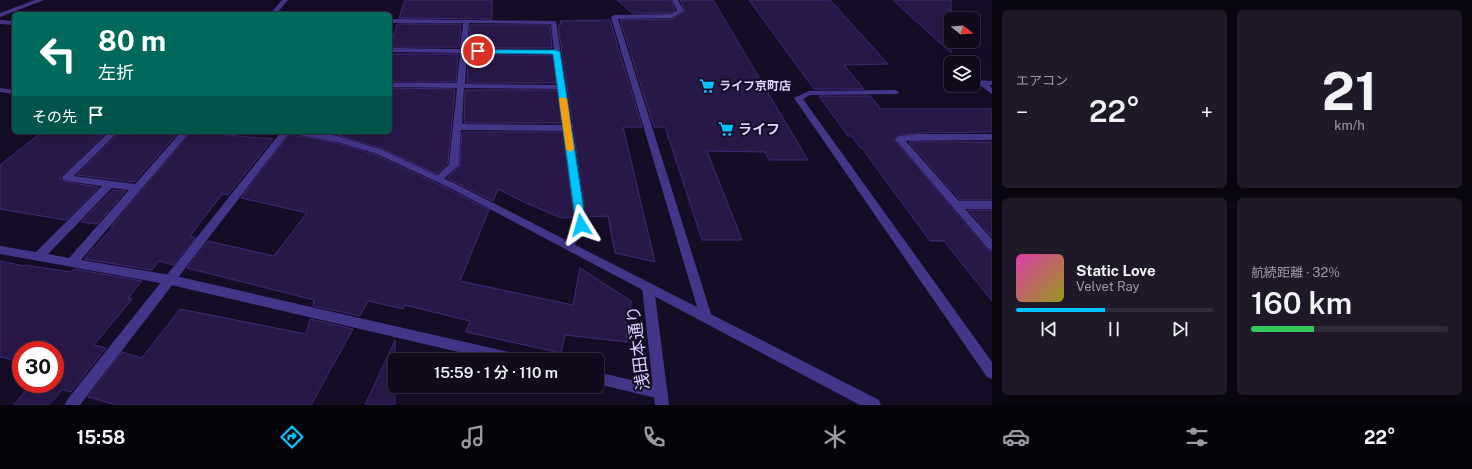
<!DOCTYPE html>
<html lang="ja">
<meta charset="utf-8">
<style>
body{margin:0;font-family:"Public Sans","Noto Sans JP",sans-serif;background:#1e1829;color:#f1f3f6;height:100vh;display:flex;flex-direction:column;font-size:15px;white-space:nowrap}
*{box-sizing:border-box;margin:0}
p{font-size:13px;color:#9c9aa3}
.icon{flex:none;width:22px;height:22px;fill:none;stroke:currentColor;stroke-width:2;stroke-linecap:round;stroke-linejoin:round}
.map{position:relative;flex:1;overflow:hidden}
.details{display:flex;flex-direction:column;gap:10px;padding:10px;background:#09060f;width:480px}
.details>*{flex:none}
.banner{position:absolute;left:12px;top:12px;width:380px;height:122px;border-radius:6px;box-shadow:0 4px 16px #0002,0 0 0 1px #302b3b;background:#00695c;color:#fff;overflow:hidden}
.needle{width:26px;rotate:107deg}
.fabs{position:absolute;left:944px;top:12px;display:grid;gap:8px}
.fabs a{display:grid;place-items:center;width:36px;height:36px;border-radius:6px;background:#100a1c;box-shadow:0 4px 16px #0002,0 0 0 1px #302b3b;font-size:20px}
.speed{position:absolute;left:12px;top:341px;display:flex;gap:8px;font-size:20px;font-weight:700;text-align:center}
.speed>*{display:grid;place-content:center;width:52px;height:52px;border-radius:50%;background:#100a1c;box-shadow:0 4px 16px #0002,0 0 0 1px #302b3b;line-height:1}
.speed .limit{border:6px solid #d22;background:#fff;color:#111}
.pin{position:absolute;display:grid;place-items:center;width:34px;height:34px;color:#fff;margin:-17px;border:2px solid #fff;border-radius:50%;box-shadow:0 1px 4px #0007}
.me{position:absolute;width:44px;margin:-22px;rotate:352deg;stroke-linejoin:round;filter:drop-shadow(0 0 3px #0008)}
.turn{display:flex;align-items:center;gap:14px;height:84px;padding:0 20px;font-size:18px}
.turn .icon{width:52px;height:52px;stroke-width:2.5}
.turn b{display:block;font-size:28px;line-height:34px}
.then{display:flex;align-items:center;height:38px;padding:0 20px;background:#0003;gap:8px;font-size:15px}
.big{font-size:30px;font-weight:600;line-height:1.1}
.details .card{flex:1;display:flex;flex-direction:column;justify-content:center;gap:6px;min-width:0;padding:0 14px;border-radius:6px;background:#1e1829}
.details .dial{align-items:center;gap:0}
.dial b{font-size:52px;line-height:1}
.song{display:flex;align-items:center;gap:12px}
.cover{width:48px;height:48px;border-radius:6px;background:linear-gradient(135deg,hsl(320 70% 55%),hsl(60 70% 35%))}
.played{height:4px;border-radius:2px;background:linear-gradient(90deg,#00c4fd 45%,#302b3b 45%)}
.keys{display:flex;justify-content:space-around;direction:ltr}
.heat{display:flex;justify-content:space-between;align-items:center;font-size:22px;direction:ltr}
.charge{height:6px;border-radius:3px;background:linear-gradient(90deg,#34c759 32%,#302b3b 0)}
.details .tiles{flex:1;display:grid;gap:10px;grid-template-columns:repeat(2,1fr)}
.trip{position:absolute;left:388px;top:353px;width:216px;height:40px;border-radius:6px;background:#100a1c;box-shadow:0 4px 16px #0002,0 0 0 1px #302b3b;font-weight:600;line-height:40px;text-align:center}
.tab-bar{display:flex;height:64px;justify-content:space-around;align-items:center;background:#06040b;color:#9c9aa3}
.tab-bar .icon{width:28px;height:28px}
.tab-bar .on{color:#00c4fd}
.tab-bar b{font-size:18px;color:#f1f3f6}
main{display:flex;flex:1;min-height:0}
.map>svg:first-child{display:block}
.building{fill:#281848;stroke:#412876}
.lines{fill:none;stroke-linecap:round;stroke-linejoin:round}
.service{fill:#433588;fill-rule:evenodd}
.minor{fill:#433588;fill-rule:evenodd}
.tertiary{fill:#433588;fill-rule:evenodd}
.route{fill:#00c4fd;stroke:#007fa4}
.slow{fill:#f59e0b}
.labels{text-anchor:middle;stroke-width:4;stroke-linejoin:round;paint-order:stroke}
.far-poi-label{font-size:12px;font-weight:bold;fill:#ddd2ff;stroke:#150d26;text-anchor:start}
.poi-label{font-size:14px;font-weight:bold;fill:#ddd2ff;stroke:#150d26;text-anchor:start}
.near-street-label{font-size:17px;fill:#ddd2ff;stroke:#150d26}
</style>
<main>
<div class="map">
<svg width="992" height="405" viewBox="0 0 992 405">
<rect width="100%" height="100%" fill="#150d26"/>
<g class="building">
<path d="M 405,0 L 492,0 L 492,19 L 399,18 Z"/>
<path d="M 617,0 L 671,0 L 675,9 L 671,13 L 632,13 Z"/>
<path d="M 680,0 L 713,0 L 808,160 L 769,160 L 765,152 L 707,151 L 742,240 L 702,240 L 665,127 L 654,127 L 620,20 L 673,19 L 685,11 Z"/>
<path d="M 749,0 L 830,0 L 888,64 L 844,65 L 864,89 L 814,89 Z"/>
<path d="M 893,0 L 951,0 L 951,53 Z"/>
<path d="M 610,20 L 642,127 L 623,127 L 655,262 L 615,253 L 608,216 L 586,217 L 558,25 L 561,25 L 560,21 Z"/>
<path d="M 397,24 L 461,24 L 459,47 L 390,47 Z"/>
<path d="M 470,25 L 550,25 L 552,48 L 469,48 Z"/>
<path d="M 390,54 L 458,54 L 456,82 L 390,82 Z"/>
<path d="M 468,55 L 554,55 L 556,83 L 467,83 Z"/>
<path d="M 390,88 L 455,89 L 448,163 L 437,174 L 383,149 L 338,135 L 322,132 L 390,132 Z"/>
<path d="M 465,90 L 558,90 L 561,123 L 464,123 Z"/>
<path d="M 819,96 L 870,96 L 881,109 L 992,109 L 992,132 L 918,133 L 899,135 L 894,139 L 987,250 L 992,251 L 992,301 L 944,241 L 930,241 L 862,148 L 860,148 L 852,136 L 848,136 Z"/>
<path d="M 42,132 L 107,132 L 60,177 L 60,179 L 66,182 L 99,187 L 66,220 L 0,209 L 0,165 Z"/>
<path d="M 120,132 L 179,132 L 134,182 L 77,175 Z"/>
<path d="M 191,132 L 273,139 L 228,195 L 222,194 L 190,236 L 195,238 L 173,265 L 159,261 L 152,270 L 84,259 L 113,227 L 111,227 Z"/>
<path d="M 291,132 L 297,136 L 337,143 L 376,155 L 449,189 L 489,210 L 460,281 L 573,305 L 580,268 L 631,301 L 630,321 L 626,320 L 627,342 L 565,335 L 561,353 L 466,332 L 470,321 L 405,305 L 403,309 L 368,301 L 360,316 L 313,306 L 314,300 L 187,268 L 208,241 L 274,256 L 307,213 L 241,198 Z"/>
<path d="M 462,132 L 563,132 L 574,217 L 561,218 L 526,203 L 498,189 L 493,201 L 447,178 L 460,165 Z"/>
<path d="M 909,142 L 992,142 L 992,200 L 960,200 Z"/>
<path d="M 113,190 L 126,191 L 97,224 L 81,222 Z"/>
<path d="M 968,210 L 992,210 L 992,237 Z"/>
<path d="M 0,261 L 24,266 L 25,265 L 71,272 L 74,269 L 142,281 L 128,298 L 132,299 L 94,345 L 106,348 L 71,392 L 62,390 L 49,405 L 13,405 L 32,384 L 55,384 L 55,350 L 21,350 L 21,362 L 0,357 Z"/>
<path d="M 180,309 L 306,334 L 310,319 L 353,329 L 311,405 L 117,405 L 88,397 L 122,352 L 142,358 Z"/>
<path d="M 395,340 L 395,405 L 365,405 Z"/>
</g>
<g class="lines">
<g class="service">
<path d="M 35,0 L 44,0 L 0,17 L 0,13 Z"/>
<path d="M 282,0 L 288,0 L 276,14 L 270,14 Z"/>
<path d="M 672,0 L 678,0 L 684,11 L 672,18 L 618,19 L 712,317 L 710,321 L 706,322 L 702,321 L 700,317 L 611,17 L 614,15 L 671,14 L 677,10 Z"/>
<path d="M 0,20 L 14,21 L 14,25 L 0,24 Z"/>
<path d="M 895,90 L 899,92 L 898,94 L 810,95 L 803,99 L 992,362 L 992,379 L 987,377 L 794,98 L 809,91 Z"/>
<path d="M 109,132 L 118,132 L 74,176 L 135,184 L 181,132 L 190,132 L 81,260 L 171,275 L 518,354 L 523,356 L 524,360 L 493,360 L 171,285 L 0,254 L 0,246 L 36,252 L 102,186 L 66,181 L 61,178 ZM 112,188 L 129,190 L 69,258 L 48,254 Z"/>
<path d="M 597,372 L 661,387 L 666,388 L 668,393 L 666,398 L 661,399 L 597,384 Z"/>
</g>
<g class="minor">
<path d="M 390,19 L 556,21 L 586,225 L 573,248 L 569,249 L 565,248 L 564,245 L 576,225 L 564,131 L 461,130 L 459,165 L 442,181 L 436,181 L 434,179 L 449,164 L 457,88 L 390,87 L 390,83 L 457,83 L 460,53 L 390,52 L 390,48 L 460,49 L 463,23 L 390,23 ZM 469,23 L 551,24 L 554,50 L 467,49 ZM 467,53 L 555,54 L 558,85 L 465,84 ZM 464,88 L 559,89 L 563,125 L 462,124 Z"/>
<path d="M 978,80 L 992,81 L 992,85 L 989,85 L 992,88 L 992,94 L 978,84 Z"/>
<path d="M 281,132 L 290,132 L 80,405 L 65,405 L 67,400 Z"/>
<path d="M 918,134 L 992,134 L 992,140 L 906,141 L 959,201 L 992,201 L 992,209 L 965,209 L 992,239 L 992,250 L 988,249 L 895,139 L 899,136 Z"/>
<path d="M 648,282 L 652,284 L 654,287 L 669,405 L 655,405 L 642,287 L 644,284 Z"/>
</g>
<g class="tertiary">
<path d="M 0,88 L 14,90 L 14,94 L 0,92 Z"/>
<path d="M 293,132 L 313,132 L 338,136 L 383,150 L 456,184 L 879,400 L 881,405 L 860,405 L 450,188 L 377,154 L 337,142 L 297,135 Z"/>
</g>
</g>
<path class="route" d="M 476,50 L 556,50 L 560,52 L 586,225 L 584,227 L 581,228 L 576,225 L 553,54 L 478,53 L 475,51 Z"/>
<path class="slow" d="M 563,97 L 567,99 L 574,149 L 570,152 L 566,149 L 559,99 Z"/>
<defs>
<symbol id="supermarket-bare" viewBox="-9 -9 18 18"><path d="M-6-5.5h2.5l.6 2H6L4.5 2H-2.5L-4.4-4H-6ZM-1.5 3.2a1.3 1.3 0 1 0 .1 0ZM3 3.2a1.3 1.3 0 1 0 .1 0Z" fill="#00c4fd" stroke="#150d26" stroke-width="2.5" paint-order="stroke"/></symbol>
</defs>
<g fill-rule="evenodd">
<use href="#supermarket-bare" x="696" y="75" width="22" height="22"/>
<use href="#supermarket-bare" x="715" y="118" width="22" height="22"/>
</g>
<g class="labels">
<g class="far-poi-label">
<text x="719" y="90">ライフ京町店</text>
</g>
<g class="poi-label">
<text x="738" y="134">ライフ</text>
</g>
<g class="near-street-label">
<text transform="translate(638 348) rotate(-97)" y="6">浅田本通り</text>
</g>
</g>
</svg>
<div class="fabs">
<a><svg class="needle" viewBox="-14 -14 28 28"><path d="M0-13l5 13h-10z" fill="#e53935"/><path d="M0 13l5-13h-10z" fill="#9c9aa3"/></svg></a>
<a><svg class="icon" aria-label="layers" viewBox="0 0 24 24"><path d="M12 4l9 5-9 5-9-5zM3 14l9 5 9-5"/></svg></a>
</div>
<div class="speed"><div class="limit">30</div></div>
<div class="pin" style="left:478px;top:51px;background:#d93025"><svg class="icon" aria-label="arrive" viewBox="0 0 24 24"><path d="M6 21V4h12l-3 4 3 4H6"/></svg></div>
<svg class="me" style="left:581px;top:225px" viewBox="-20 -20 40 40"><path d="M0-17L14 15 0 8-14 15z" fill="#00c4fd" stroke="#fff" stroke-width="4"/></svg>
<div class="trip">15:59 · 1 分 · 110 m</div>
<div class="banner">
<div class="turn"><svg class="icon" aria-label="left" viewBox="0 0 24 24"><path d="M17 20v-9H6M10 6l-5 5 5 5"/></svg><div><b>80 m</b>左折</div></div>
<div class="then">その先<svg class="icon" aria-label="arrive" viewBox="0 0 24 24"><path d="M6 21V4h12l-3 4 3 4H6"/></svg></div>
</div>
</div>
<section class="details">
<div class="tiles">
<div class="card"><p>エアコン</p>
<div class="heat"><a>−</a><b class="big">22°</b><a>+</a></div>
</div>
<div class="card dial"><b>21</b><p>km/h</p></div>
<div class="card">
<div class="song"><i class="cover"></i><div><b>Static Love</b><p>Velvet Ray</p></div></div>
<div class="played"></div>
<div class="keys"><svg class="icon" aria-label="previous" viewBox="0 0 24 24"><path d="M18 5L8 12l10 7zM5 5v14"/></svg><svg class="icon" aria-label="pause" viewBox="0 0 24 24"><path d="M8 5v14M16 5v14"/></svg><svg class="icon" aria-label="next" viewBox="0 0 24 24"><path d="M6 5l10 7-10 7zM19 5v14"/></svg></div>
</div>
<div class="card"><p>航続距離 · 32%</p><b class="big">160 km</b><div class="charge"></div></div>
</div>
</section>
</main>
<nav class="tab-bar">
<b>15:58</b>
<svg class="icon on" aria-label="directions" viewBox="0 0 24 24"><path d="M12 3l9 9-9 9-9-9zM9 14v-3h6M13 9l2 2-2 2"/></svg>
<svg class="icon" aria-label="music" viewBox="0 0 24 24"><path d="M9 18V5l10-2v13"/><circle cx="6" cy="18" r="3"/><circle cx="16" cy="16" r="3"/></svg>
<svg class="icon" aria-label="phone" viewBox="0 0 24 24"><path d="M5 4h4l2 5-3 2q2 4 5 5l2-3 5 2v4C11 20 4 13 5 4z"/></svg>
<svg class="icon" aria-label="climate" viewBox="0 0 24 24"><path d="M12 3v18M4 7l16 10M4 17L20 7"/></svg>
<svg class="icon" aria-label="car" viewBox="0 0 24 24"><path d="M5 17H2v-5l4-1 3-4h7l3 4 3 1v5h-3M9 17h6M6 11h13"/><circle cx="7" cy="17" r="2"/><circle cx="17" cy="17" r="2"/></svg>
<svg class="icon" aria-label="filters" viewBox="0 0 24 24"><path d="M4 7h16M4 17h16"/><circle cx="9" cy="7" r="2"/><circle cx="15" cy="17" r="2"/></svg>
<b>22°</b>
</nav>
